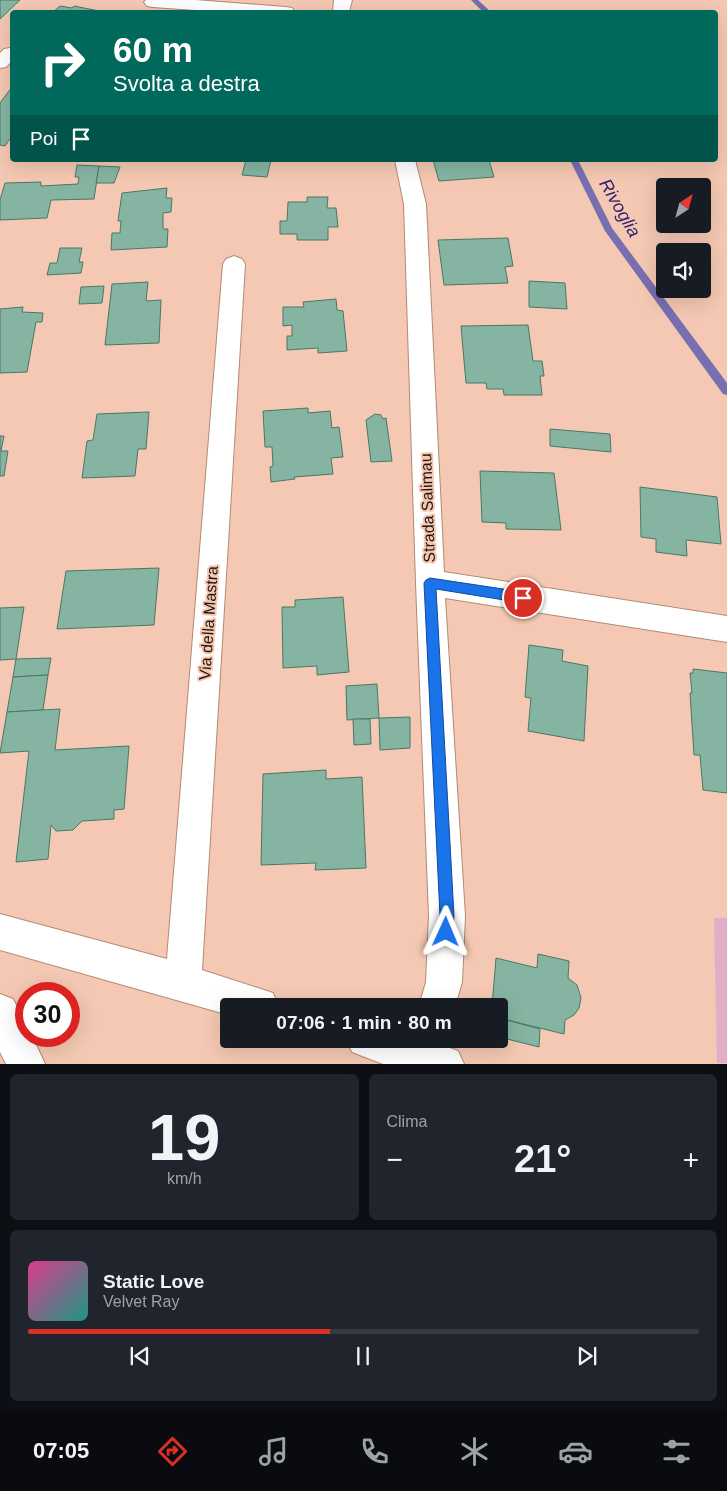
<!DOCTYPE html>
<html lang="it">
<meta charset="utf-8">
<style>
body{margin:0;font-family:Arial,sans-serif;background:#20242c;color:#f1f3f6;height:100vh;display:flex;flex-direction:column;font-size:19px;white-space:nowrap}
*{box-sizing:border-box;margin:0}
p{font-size:16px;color:#9ea1a6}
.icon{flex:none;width:28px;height:28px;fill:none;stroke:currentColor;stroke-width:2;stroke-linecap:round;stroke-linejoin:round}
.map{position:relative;height:1064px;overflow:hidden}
.panel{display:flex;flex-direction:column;gap:10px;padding:10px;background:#0d0f14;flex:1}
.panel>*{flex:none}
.guide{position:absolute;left:10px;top:10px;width:708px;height:152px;border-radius:5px;box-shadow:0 5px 20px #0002;background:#00695c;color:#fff;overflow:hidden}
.needle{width:32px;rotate:36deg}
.buttons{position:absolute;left:656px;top:178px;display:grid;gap:10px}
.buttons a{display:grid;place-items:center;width:55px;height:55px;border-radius:5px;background:#171b24;box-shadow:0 5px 20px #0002;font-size:25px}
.speed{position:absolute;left:15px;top:982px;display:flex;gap:10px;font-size:25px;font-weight:700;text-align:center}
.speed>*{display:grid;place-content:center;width:65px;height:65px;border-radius:50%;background:#171b24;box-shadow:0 5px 20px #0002;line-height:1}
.speed .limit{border:8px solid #d22;background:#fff;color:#111}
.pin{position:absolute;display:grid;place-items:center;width:42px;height:42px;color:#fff;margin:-21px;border:2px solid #fff;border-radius:50%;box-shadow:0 1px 5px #0007}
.me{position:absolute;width:55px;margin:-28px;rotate:1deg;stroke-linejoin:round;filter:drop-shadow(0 0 4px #0008)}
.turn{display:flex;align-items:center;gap:18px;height:105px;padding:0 20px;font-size:22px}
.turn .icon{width:65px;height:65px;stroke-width:2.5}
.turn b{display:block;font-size:35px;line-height:42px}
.then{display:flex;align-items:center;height:48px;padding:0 20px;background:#0003;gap:10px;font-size:19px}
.big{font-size:38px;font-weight:600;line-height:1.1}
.panel .card{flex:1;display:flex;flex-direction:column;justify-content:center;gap:8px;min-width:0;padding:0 18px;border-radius:8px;background:#20242c}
.panel .dial{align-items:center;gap:0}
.dial b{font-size:65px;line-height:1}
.song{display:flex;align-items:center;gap:15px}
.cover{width:60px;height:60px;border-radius:8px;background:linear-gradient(135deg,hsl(330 70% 55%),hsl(170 70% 35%))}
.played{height:5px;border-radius:2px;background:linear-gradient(90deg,#d93025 45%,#363941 45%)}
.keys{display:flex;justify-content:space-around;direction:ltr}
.heat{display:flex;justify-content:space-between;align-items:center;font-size:28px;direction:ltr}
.panel .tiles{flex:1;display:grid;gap:10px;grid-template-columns:1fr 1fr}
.card:last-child{grid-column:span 2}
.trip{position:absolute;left:220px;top:998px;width:288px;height:50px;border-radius:5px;background:#171b24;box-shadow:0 5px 20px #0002;font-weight:600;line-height:50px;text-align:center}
.tabs{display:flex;height:80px;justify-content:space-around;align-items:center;background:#090b0e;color:#9ea1a6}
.tabs .icon{width:35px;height:35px}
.tabs .selected{color:#d93025}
.tabs b{font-size:22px;color:#f1f3f6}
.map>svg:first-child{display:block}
.green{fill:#e3adc7}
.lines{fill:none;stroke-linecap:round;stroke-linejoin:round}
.stream{fill:#776faf;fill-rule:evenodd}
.building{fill:#85b5a2;stroke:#497766}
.minor-casing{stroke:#b38a75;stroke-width:2}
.minor{fill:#fff;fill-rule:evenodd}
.route{fill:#1a73e8;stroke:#114b97}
.labels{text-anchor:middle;stroke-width:4;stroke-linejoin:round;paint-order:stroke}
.street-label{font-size:16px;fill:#23140c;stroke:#f4c8b2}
.water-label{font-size:18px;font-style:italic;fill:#33206e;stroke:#f4c8b2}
</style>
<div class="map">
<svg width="727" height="1064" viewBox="0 0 727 1064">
<rect width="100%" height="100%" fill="#f4c8b2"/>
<path class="green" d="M 714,918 L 727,918 L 727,1063 L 717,1063 Z"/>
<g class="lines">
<g class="stream">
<path d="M 471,0 L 478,0 L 491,12 L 483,12 Z"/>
<path d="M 570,160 L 578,160 L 612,228 L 727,383 L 727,395 L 723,394 L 605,231 Z"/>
</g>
</g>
<g class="building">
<path d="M 0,0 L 20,0 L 0,19 Z"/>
<path d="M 60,6 L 72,8 L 74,6 L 104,12 L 53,12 Z"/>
<path d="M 12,87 L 12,136 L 5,146 L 0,145 L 0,103 Z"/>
<path d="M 246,160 L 271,160 L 267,177 L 242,175 Z"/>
<path d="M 433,160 L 489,160 L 494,177 L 439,181 Z"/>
<path d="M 77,165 L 99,166 L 94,199 L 51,200 L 47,218 L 0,220 L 0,200 L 5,183 L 41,182 L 41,186 L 78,184 L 79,177 L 75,177 Z"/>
<path d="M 99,166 L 120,167 L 114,183 L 96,183 Z"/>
<path d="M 167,188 L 166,198 L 172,198 L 171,212 L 163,213 L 163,229 L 168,229 L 167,247 L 111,250 L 112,233 L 120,233 L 121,221 L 118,221 L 122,193 Z"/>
<path d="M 307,197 L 328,197 L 327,208 L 336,208 L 338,227 L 328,227 L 328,240 L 297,240 L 297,234 L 280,234 L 280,221 L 287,221 L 288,202 L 307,202 Z"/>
<path d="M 508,238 L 513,266 L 505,267 L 508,283 L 444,285 L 438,240 Z"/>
<path d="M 60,248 L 82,248 L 79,262 L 83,262 L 81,273 L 47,275 L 50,263 L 57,263 Z"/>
<path d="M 529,281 L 565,283 L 567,309 L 529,307 Z"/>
<path d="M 148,282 L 146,301 L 161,300 L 159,343 L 105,345 L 112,284 Z"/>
<path d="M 104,286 L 102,303 L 79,304 L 81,287 Z"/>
<path d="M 336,299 L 337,310 L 343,311 L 347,351 L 318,353 L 318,348 L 287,350 L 287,336 L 292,336 L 292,325 L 283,326 L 283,307 L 304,307 L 303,302 Z"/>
<path d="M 23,307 L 22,312 L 43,313 L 42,322 L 36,322 L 27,372 L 0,373 L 0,309 Z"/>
<path d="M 528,325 L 533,361 L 542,361 L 544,376 L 540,376 L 542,395 L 504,395 L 503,389 L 487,389 L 486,383 L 466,383 L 461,326 Z"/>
<path d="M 308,408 L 308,413 L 330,411 L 332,428 L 339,427 L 343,457 L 331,458 L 333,474 L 294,477 L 295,479 L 271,482 L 270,467 L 273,466 L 272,447 L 265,447 L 263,411 Z"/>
<path d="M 149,412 L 146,449 L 138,449 L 135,476 L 82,478 L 87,441 L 93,440 L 97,414 Z"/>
<path d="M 375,414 L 381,415 L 383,419 L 386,418 L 392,461 L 371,462 L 366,420 Z"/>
<path d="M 550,429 L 610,434 L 611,452 L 550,446 Z"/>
<path d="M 0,436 L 4,436 L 1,451 L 8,451 L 4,476 L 0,476 Z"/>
<path d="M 480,471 L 554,473 L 561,530 L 506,529 L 506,523 L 482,522 Z"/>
<path d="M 640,487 L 717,497 L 721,544 L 686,540 L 687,556 L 656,552 L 656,539 L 641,537 Z"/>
<path d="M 159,568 L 154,625 L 57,629 L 66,571 Z"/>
<path d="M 343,597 L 349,672 L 317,675 L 317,666 L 283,668 L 282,607 L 295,607 L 295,600 Z"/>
<path d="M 24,607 L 16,659 L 0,660 L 0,608 Z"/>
<path d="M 529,645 L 563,650 L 562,661 L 588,666 L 584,741 L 528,731 L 531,698 L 525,697 Z"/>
<path d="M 51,658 L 48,675 L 13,677 L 16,659 Z"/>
<path d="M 693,669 L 727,673 L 727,793 L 703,790 L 700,755 L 694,755 L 690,693 L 692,693 L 690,673 L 693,673 Z"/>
<path d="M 48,675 L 43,710 L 7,712 L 13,677 Z"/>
<path d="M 377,684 L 379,718 L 347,720 L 346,686 Z"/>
<path d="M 60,709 L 55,750 L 129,746 L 124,809 L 114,810 L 114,819 L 82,821 L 73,830 L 56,831 L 51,825 L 48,859 L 16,862 L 29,751 L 0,753 L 7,712 Z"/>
<path d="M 410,717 L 410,748 L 380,750 L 379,718 Z"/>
<path d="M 353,719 L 370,719 L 371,744 L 354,745 Z"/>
<path d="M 326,770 L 326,779 L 362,777 L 366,868 L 315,870 L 316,863 L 261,865 L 263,774 Z"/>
<path d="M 538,954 L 569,961 L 568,978 L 577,985 L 581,998 L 579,1008 L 574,1015 L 565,1020 L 564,1034 L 499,1018 L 499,1006 L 492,1006 L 496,958 L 537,968 Z"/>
<path d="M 499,1018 L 540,1029 L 539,1047 L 499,1037 Z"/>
</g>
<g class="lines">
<defs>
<g id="minor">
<path d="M 146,0 L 195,0 L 286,7 L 292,8 L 295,12 L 224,12 L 153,7 L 147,6 L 144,2 Z"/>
<path d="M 334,0 L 352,0 L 349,12 L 333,12 Z"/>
<path d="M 10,48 L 12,48 L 12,61 L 6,67 L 0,68 L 0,53 L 4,49 Z"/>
<path d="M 395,160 L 415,160 L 426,204 L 444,572 L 727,616 L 727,642 L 445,598 L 465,916 L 462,982 L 455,1006 L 419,1006 L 426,982 L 429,916 L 416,583 L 404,204 Z"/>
<path d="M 234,256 L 242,259 L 245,264 L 202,970 L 273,993 L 278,1006 L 229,1006 L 229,1015 L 0,950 L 0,914 L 167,959 L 223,264 L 226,259 Z"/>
<path d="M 0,994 L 13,999 L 26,1025 L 26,1036 L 32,1036 L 45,1064 L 6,1064 L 0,1052 Z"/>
<path d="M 346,1039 L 425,1039 L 458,1051 L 464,1064 L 383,1064 L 352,1052 Z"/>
</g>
</defs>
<use href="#minor" class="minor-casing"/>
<use href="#minor" class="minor"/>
</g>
<path class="route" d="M 430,578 L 523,592 L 527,594 L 529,598 L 527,602 L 523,603 L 436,589 L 454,916 L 452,937 L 446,939 L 441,937 L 439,932 L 440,916 L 424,583 L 426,580 Z"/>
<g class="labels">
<g class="street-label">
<text transform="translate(427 508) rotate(-92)" y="6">Strada Salimau</text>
<text transform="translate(208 623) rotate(-86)" y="6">Via della Mastra</text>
</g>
<g class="water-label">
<text transform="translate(620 208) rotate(60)" y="6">Rivoglia</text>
</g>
</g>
</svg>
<div class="buttons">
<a><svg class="needle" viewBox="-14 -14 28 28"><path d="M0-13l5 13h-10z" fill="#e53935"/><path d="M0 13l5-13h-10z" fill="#9ea1a6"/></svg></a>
<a><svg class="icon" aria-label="sound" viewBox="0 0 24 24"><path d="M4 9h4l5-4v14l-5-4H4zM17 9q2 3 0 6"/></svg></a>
</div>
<div class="speed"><div class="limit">30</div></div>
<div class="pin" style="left:523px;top:598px;background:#d93025"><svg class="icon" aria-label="arrive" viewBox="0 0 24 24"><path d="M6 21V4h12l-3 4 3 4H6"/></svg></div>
<svg class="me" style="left:446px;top:932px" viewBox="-20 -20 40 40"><path d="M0-17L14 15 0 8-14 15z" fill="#1a73e8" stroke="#fff" stroke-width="4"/></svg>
<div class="trip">07:06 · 1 min · 80 m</div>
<div class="guide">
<div class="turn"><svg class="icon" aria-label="right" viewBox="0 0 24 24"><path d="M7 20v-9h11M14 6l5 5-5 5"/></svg><div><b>60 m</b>Svolta a destra</div></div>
<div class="then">Poi<svg class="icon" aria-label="arrive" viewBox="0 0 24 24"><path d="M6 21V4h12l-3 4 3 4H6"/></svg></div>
</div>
</div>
<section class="panel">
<div class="tiles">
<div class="card dial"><b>19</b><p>km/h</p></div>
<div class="card"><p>Clima</p>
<div class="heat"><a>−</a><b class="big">21°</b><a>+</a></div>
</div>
<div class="card">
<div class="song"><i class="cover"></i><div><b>Static Love</b><p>Velvet Ray</p></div></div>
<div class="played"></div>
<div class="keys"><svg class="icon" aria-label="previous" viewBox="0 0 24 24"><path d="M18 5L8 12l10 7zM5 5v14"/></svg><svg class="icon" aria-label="pause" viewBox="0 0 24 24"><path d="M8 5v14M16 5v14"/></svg><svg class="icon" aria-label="next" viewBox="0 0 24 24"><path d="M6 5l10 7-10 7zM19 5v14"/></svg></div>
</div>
</div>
</section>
<nav class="tabs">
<b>07:05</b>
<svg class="icon selected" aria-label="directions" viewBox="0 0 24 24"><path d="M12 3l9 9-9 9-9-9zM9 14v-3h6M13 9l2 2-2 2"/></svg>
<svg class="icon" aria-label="music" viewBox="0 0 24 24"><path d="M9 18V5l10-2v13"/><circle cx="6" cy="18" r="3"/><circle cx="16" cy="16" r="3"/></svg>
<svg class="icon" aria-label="phone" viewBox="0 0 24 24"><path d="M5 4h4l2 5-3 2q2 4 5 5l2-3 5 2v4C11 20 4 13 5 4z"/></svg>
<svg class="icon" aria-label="climate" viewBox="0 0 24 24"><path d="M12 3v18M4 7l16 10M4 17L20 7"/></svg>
<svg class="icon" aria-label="car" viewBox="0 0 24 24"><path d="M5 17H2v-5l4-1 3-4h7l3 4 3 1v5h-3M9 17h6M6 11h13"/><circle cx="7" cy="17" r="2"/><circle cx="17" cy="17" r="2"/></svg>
<svg class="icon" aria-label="filters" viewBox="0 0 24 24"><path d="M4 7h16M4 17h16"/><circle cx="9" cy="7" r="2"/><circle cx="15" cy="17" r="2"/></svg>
</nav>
